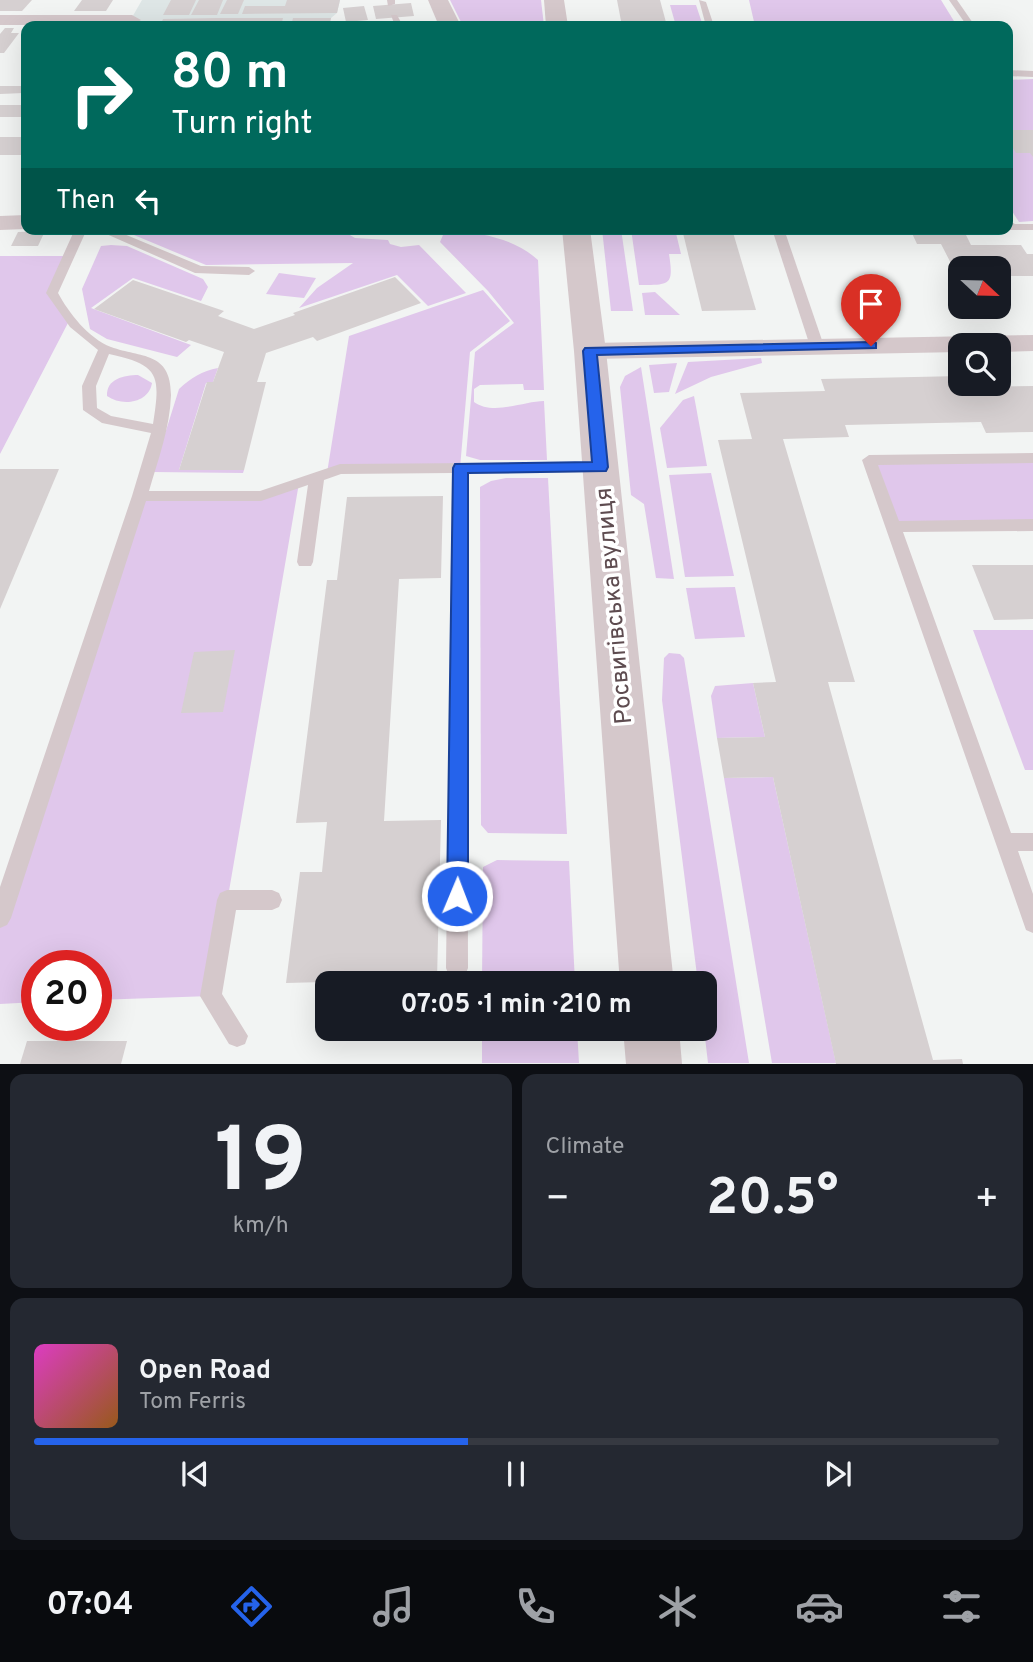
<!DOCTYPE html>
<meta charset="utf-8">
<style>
body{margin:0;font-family:Overpass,sans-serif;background:#242831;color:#f1f3f6;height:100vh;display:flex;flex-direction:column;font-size:26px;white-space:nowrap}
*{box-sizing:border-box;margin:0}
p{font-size:23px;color:#9ea1a6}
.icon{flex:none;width:38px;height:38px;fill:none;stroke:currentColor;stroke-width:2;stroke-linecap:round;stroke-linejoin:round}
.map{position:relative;height:1064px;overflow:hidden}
.sheet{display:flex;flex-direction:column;gap:10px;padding:10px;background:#0d0f14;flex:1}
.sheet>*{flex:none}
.guide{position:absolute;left:21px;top:21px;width:992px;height:214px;border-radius:14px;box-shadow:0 7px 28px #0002;background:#00695c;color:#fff;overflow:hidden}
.needle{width:46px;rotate:112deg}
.controls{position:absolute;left:948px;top:256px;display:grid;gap:14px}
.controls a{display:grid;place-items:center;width:63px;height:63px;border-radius:14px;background:#171b24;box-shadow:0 7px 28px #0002;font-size:35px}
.speed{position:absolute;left:21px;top:950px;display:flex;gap:14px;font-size:35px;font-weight:700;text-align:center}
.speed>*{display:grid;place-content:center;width:91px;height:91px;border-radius:50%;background:#171b24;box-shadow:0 7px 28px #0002;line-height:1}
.speed .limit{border:10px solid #d22;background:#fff;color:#111}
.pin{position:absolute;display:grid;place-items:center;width:60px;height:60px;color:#fff;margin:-72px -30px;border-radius:50% 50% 50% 0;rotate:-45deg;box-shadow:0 0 7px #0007}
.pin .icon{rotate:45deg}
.me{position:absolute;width:77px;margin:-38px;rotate:1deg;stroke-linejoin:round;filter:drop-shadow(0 0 5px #0008)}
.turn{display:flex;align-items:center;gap:24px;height:147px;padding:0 35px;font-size:32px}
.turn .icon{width:91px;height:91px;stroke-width:2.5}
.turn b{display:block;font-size:49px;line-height:60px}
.then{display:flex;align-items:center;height:66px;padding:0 35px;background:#0003;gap:14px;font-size:26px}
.big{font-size:52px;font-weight:700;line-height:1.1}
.sheet .widget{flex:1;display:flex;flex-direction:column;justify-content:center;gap:10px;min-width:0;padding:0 24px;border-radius:14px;background:#242831}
.sheet .dial{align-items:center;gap:0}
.dial b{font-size:91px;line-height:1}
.song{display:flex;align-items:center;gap:21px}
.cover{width:84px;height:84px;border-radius:10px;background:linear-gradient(135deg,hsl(310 70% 55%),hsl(30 70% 35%))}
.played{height:7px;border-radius:4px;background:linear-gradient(90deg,#2563eb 45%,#363941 45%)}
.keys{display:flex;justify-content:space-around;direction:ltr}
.heat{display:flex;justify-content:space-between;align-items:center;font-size:38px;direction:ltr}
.sheet .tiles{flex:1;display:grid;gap:10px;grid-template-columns:1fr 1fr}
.widget:last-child{grid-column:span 2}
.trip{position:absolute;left:315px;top:971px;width:402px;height:70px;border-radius:14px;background:#171b24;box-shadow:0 7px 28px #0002;font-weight:700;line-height:70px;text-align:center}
.tabs{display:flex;height:112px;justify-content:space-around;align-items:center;background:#090b0e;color:#9ea1a6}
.tabs .icon{width:49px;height:49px}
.tabs .selected{color:#2563eb}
.tabs b{font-size:32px;color:#f1f3f6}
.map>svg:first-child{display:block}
.commercial{fill:#dee6e6}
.green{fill:#e0c7eb}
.building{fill:#d6d0d1}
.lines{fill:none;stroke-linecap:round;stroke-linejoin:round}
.service{fill:#d5c8cb;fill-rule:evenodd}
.minor{fill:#d5c8cb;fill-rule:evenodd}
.tertiary{fill:#d5c8cb;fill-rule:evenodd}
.route{fill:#2563eb;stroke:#184099;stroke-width:2}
.labels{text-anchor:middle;stroke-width:7;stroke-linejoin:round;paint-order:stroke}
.street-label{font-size:24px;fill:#5e4c50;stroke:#fff}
</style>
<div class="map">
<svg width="1033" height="1064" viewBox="0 0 1033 1064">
<rect width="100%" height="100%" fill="#f2f4f3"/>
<path class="commercial" d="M 142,0 L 340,0 L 337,13 L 331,18 L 329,26 L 127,26 Z"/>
<g class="green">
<path d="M 450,0 L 541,0 L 544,26 L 463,26 Z"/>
<path d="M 749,0 L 941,0 L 957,26 L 755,26 Z"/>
<path d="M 670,5 L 696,5 L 703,26 L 676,26 Z"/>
<path d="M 1033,79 L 1033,221 L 1019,222 L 1008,205 L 1008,80 Z"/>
<path d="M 602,229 L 621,229 L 633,311 L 611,311 Z"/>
<path d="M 631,229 L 675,229 L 681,254 L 669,254 C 674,286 670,285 639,285 Z"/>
<path d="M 343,231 L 355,238 L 388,240 L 390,244 L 401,247 L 419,245 L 466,293 L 428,306 L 397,275 L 299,308 L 317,288 L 353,263 L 206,265 L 134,235 L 136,232 Z"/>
<path d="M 450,232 C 479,231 515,239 538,260 L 544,390 L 524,390 L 523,384 L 480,385 L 474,389 L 474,402 C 493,416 524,401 544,401 L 547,460 L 480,460 L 466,456 L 475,352 L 514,323 L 488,291 L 440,242 L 443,235 Z"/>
<path d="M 111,245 L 127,246 L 203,279 L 208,287 L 201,301 L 133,278 L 91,308 L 191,345 L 177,357 L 107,339 L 90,329 L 82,289 L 101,246 Z"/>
<path d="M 0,256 L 69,256 L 52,293 L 69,321 L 0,454 Z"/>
<path d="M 279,273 L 316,278 L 304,298 L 266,294 Z"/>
<path d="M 483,290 L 510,321 L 470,352 L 460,468 L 327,473 L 349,336 Z"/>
<path d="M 655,292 L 680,315 L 645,315 L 642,293 Z"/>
<path d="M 761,358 L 762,363 L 711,377 L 675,394 L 688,362 Z"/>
<path d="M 677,363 L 669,392 L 654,393 L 649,365 Z"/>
<path d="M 641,367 L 674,579 L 656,578 L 644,504 L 631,495 L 620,387 L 625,376 Z"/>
<path d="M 218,368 L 213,382 L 206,383 L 179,470 L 244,470 L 243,473 L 153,472 L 179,389 C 191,378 202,371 218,368 Z"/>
<path d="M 138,375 L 152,383 C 149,403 122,407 107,396 C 106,379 124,375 138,375 Z"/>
<path d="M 694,396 L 707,466 L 667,468 L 660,428 L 683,400 Z"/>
<path d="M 1033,458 L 1033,525 L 893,527 L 869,460 Z"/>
<path d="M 711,473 L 734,576 L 685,577 L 669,475 Z"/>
<path d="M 506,478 L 548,478 L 567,834 L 488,833 L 481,825 L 480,487 L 491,481 Z"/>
<path d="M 299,483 L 211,996 L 96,1000 L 96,966 L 37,966 L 37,1002 L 0,1004 L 0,918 L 140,496 L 261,496 Z"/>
<path d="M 735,587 L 745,637 L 695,639 L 686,588 Z"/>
<path d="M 973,630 L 1033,630 L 1033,770 L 1025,770 Z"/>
<path d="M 669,653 L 680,654 L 684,658 L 749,1063 L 708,1063 L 704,1029 L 705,984 L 698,983 L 662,700 L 664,658 Z"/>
<path d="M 753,683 L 765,737 L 717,738 L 711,696 L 715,686 Z"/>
<path d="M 773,777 L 836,1063 L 772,1063 L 724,778 Z"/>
<path d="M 497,860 L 569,861 L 575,983 L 482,983 L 483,867 Z"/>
<path d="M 482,1029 L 577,1029 L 579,1063 L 482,1063 Z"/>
</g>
<g class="building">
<path d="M 0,0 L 32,0 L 22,11 L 0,11 Z"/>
<path d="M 82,0 L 113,0 L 106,11 L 74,11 Z"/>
<path d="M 171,0 L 196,0 L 189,15 L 163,15 Z"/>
<path d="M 199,0 L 223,0 L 217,15 L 191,15 Z"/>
<path d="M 227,0 L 244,0 L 238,14 L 220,14 Z"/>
<path d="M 287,0 L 340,0 L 337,13 L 242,14 L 245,6 L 285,6 Z"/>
<path d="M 617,0 L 660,0 L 667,26 L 622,26 Z"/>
<path d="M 411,3 L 414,16 L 376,19 L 373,6 Z"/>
<path d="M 364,6 L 368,20 L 346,22 L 343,8 Z"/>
<path d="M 216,18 L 283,18 L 281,26 L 160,26 L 163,19 Z"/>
<path d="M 293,18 L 331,18 L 329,26 L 291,26 Z"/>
<path d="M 5,28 L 14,28 L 11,33 L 19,33 L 4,53 L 0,53 L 0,34 Z"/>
<path d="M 0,86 L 26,86 L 26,89 L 24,93 L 0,94 Z"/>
<path d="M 26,97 L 26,117 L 0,117 L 0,105 L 21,105 Z"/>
<path d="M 1008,130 L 1033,130 L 1033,157 L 1030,153 L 1016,153 L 1008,140 Z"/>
<path d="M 0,137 L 26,137 L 25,155 L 0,155 Z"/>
<path d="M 682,229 L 732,229 L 756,310 L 702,311 Z"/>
<path d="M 910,229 L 963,229 L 971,245 L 1021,245 L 1027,254 L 1033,254 L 1033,276 L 999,276 L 999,268 L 961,268 L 961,277 L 958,277 L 941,244 L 917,244 Z"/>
<path d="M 45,231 L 38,246 L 11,246 L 18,232 Z"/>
<path d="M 395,277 L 421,303 L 317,341 L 313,337 L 266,353 L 257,382 L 266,382 L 244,470 L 179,470 L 207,382 L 213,382 L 224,352 L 189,340 L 186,342 L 94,309 L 133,280 L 224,311 L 218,316 L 254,329 L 295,315 L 293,313 Z"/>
<path d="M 961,376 L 961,383 L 968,383 L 970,387 L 1033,386 L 1033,432 L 986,433 L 981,422 L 845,425 L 849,437 L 783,439 L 855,682 L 828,682 L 933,1060 L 962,1059 L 963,1064 L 836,1064 L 773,777 L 724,778 L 717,738 L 765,737 L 753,683 L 776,682 L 718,440 L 752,439 L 740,393 L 825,391 L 821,379 Z"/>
<path d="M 0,469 L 59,469 L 0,609 Z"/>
<path d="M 443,496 L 441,578 L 399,579 L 384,821 L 441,820 L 437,979 L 286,983 L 300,872 L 322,872 L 327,822 L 296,823 L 327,580 L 337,580 L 347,497 Z"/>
<path d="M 972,565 L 1033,565 L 1033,619 L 994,620 Z"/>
<path d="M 235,650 L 223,712 L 181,713 L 194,652 Z"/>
<path d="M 27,1041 L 127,1041 L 121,1064 L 20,1064 Z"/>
</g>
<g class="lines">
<g class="service">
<path d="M 387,0 L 395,0 L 395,4 L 388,6 Z"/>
<path d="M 699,0 L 706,2 L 714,26 L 706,26 Z"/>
<path d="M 949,0 L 957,0 L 975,26 L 967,26 Z"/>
<path d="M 391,15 L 397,15 L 403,26 L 395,26 Z"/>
<path d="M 1008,70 L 1033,71 L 1033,77 L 1008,76 Z"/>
<path d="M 1008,220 L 1015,224 L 1033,224 L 1033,230 L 1007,230 Z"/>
<path d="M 75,229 L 87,229 L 58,293 C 69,313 88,338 111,347 C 141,358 171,351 171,395 C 170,428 158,460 149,491 L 260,491 L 340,464 L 600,462 L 607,467 L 600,472 L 467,473 L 468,968 L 465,976 L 457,979 L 449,976 L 446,968 L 452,473 L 341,474 L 324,480 L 313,562 L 311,566 L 299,566 L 297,562 L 308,485 L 261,501 L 146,501 L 11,918 L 7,925 L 0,928 L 0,887 L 132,496 L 151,433 L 102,423 L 83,410 L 82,386 L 98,350 L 70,327 L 46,293 ZM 109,354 C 159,365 161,374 153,424 L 111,416 L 97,408 L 96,386 Z"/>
<path d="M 95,229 L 112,229 L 201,266 L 249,267 L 255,271 L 249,275 L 195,273 Z"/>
<path d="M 772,229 L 784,229 L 824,346 L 822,349 L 812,349 L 810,346 Z"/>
<path d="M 1033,453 L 1033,463 L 878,465 L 899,521 L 1033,519 L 1033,531 L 903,532 L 1011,833 L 1033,833 L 1033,851 L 1018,851 L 1033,894 L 1033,933 L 1026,930 L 862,460 L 869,455 Z"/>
<path d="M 227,890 L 272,890 L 279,893 L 282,900 L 279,907 L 272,910 L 236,910 L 222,994 L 248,1036 L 245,1044 L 237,1047 L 229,1044 L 200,996 L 217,900 L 220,893 Z"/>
</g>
<g class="minor">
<path d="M 0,15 L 132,15 L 141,20 L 132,25 L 0,25 Z"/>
<path d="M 26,215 L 26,229 L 0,230 L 0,216 Z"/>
<path d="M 1033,335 L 1033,351 L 999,352 L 999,345 L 961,345 L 961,352 L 590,359 L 581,357 L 577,351 L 581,345 L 590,343 Z"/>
</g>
<g class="tertiary">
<path d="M 428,0 L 448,0 L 461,26 L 439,26 Z"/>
<path d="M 544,0 L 564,0 L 568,26 L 546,26 Z"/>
<path d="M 562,229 L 590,229 L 606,351 L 674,984 L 620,984 L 574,351 Z"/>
<path d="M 623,1029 L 679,1029 L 682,1064 L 626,1064 Z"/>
</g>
</g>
<path class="route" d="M 871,342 L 876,343 L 876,348 L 597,355 L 608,467 L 606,471 L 468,473 L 468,896 L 465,903 L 457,906 L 450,903 L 447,896 L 453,468 L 455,464 L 592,462 L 583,351 L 585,348 Z"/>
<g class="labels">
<g class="street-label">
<text transform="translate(613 606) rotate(-95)" y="8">Росвигівська вулиця</text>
</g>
</g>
</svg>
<div class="controls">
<a><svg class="needle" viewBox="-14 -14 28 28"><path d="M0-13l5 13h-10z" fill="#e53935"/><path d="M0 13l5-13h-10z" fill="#9ea1a6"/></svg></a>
<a><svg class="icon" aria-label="search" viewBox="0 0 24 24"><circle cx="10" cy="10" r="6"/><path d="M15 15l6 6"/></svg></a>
</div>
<div class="speed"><div class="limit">20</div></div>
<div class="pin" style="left:871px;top:346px;background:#d93025"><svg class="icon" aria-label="arrive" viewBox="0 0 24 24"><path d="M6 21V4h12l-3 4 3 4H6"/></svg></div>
<svg class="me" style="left:457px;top:896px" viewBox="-20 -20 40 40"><circle r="17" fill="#2563eb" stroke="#fff" stroke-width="3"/><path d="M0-11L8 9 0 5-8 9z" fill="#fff"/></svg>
<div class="trip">07:05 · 1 min · 210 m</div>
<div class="guide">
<div class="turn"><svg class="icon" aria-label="right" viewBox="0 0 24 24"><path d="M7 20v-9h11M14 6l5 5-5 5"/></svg><div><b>80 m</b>Turn right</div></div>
<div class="then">Then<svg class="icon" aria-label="left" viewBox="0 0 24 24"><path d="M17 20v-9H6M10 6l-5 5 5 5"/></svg></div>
</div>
</div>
<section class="sheet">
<div class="tiles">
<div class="widget dial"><b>19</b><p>km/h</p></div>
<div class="widget"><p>Climate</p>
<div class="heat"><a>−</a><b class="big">20.5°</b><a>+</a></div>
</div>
<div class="widget">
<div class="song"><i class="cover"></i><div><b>Open Road</b><p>Tom Ferris</p></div></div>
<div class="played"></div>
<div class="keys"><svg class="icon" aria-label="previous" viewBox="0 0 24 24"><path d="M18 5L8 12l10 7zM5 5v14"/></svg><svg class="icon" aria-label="pause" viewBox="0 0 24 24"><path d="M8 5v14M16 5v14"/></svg><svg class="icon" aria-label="next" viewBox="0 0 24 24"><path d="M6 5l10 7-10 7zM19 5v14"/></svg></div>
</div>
</div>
</section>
<nav class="tabs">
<b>07:04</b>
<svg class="icon selected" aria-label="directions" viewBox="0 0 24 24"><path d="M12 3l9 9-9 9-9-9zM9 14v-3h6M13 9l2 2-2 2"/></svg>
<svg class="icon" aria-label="music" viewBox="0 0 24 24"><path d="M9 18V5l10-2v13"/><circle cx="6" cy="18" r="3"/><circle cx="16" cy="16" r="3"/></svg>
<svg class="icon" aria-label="phone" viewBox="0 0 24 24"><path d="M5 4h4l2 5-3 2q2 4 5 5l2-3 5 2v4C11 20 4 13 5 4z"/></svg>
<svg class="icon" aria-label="climate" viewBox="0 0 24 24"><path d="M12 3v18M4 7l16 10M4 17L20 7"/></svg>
<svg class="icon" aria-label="car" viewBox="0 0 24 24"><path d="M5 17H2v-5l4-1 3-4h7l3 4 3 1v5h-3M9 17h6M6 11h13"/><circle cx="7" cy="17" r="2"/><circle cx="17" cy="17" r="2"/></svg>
<svg class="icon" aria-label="filters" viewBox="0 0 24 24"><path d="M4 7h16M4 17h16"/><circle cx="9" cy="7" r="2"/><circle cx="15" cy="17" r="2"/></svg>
</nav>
